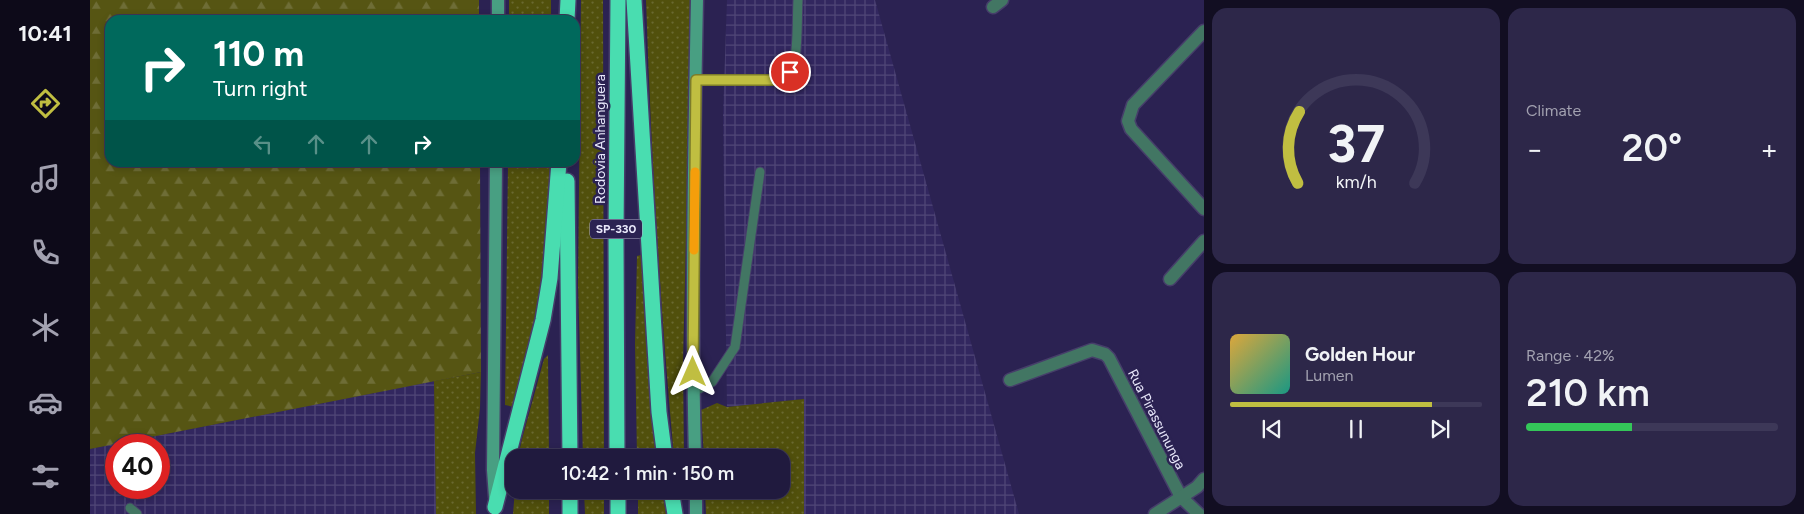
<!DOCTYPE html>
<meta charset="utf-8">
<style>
body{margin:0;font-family:Figtree,sans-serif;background:#2d2749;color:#f1f3f6;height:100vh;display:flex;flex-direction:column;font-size:19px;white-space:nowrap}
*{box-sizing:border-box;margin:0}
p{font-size:16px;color:#a2a1b0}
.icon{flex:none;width:28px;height:28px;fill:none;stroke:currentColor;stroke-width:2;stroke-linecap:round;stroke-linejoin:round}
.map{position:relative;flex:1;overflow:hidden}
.sheet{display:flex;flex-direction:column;gap:8px;padding:8px;background:#120e22;width:600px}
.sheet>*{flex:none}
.top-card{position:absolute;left:15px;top:15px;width:475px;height:152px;border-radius:15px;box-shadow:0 2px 8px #0003,0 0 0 1px #3d3858;background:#00695c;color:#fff;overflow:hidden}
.speed{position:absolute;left:15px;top:434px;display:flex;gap:10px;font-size:25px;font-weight:700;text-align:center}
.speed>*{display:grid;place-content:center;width:65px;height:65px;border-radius:50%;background:#201a3e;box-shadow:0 2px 8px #0003,0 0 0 1px #3d3858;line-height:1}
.speed .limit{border:8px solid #d22;background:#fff;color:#111}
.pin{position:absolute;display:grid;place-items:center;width:42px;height:42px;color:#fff;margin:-21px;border:2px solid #fff;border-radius:50%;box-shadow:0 1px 5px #0007}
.me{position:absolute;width:55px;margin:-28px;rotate:0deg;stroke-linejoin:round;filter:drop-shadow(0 0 4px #0008)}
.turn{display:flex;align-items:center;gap:18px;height:105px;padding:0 25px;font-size:22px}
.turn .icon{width:65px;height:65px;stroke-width:2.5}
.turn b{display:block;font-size:35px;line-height:42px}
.lanes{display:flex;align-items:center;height:48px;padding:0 25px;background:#0003;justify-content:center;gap:25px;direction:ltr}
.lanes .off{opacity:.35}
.big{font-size:38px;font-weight:600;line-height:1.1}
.sheet .card{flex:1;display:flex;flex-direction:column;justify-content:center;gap:8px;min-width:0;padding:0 18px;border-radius:15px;background:#2d2749}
.sheet .dial{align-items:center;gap:0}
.dial svg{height:130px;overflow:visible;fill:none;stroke:#3d3858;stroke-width:7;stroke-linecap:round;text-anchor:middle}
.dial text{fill:#f1f3f6;stroke:none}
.song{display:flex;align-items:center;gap:15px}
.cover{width:60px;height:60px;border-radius:8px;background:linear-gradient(135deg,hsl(40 70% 55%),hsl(170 70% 35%))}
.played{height:5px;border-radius:2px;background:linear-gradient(90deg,#c0be41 80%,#3d3858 80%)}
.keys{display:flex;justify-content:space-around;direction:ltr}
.heat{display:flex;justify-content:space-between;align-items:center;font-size:28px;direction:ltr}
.charge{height:8px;border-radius:4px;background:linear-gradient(90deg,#34c759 42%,#3d3858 0)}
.sheet .tiles{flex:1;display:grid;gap:8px;grid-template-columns:repeat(2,1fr)}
.trip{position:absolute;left:415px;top:449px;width:285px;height:50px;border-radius:15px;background:#201a3e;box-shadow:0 2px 8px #0003,0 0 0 1px #3d3858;font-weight:600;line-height:50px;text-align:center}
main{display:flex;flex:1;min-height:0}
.dock{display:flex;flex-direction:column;width:90px;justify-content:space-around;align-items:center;background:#0d0a19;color:#a2a1b0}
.dock .icon{width:35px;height:35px}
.dock .on{color:#c0be41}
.dock b{font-size:22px;color:#f1f3f6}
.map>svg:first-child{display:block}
.industrial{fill:url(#industrial-grid);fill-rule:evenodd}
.grass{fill:url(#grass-dots)}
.forest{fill:url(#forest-firs)}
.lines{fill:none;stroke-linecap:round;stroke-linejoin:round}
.lane-casing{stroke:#463e6a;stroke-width:11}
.street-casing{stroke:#463e6a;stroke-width:15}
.secondary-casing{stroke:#463e6a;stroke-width:15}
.highway-casing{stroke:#463e6a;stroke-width:18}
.lane{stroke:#427663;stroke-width:9}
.street{stroke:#427663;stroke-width:12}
.secondary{stroke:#489f82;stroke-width:12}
.highway{stroke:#49ddb0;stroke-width:15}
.route-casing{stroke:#7d7c2a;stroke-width:12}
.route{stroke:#c0be41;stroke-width:9}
.slow{stroke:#f59e0b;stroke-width:9}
.labels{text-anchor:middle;stroke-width:5;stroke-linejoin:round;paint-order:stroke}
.shield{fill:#2b2252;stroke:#b0adc8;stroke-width:1}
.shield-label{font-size:12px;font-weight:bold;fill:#e9e8fb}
.street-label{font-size:14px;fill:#e9e8fb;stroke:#2b2252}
</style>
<main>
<nav class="dock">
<b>10:41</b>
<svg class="icon on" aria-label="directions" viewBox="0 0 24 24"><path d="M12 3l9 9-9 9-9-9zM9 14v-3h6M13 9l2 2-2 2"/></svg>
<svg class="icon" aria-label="music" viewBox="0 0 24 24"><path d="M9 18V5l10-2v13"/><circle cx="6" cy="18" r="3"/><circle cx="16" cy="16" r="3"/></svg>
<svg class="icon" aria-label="phone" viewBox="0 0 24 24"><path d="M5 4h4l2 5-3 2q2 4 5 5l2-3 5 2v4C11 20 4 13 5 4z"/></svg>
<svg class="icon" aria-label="climate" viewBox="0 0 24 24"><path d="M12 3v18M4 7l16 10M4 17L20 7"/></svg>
<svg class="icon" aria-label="car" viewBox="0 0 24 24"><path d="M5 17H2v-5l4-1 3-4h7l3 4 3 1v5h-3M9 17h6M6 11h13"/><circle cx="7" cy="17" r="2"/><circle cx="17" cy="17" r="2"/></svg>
<svg class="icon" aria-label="filters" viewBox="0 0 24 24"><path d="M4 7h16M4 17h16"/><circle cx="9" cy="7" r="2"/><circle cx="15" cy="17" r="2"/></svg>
</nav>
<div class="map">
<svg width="1114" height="514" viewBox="0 0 1114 514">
<defs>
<pattern id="industrial-grid" width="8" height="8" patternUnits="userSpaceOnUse" patternTransform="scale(1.25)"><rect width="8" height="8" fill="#32275f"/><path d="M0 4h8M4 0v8" fill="none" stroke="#504677"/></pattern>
<pattern id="grass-dots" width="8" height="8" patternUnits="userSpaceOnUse" patternTransform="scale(1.25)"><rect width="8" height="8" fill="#51500c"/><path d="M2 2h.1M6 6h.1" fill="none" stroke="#6a6930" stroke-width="1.8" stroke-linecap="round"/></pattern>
<pattern id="forest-firs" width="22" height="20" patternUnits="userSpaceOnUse" patternTransform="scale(1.25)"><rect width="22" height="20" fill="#565513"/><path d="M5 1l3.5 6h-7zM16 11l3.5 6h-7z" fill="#6e6d36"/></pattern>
</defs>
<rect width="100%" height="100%" fill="#2b2252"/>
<g class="industrial">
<path d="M 637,0 L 785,0 L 929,514 L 714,514 L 714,399 L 637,407 L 633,115 Z"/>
<path d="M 344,381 L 346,514 L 0,514 L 0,449 ZM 26,445 L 69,445 L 69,488 L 26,488 Z"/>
</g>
<g class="grass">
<rect x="419" y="0" width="42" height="20"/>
<path d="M 491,0 L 513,0 L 514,458 L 493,457 L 488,284 Z"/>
<path d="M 556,0 L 602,0 L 593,362 L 594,457 L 584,457 C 570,305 561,153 556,0 Z"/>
<path d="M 418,163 L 460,163 C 459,196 459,229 455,262 C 450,311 437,359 424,407 L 415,405 Z"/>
<path d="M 551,255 L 560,388 L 568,457 L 547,457 L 545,344 L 547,256 Z"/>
<path d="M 458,355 L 459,457 L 428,457 L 432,439 L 454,359 Z"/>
<path d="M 391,372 L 390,408 L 385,453 L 386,514 L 346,514 L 344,381 Z"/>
<path d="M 714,399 L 714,514 L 616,514 L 615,490 L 691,490 L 691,458 L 614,457 L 611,410 L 627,403 L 637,407 Z"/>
<path d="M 425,490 L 459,490 L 459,514 L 423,514 Z"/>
<path d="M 494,490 L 514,490 L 514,514 L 495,514 Z"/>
<path d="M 548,490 L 572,490 L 576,514 L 548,514 Z"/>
</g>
<path class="forest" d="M 0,0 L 389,0 L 389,20 L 20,20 L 20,162 L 390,163 L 391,372 L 0,449 Z"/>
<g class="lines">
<defs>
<g id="lane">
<path d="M 605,80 L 688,80 C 696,77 701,72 704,63 C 708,49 707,16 708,0"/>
<path d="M 603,392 L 622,382 L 645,347 L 670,172"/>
<path d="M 40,508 L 47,514"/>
</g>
<g id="street">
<path d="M 903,7 L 912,0"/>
<path d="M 1114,31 L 1043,105 L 1038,121 L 1041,129 L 1114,209"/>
<path d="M 1080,279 L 1114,241"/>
<path d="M 920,380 L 1002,350 L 1015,354 L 1019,358 L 1091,497 L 1109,514"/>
<path d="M 1065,514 L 1107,487 L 1114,479"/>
</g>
<g id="secondary">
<path d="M 408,20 L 408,0"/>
<path d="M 605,458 C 601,305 604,152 607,0"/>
<path d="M 606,490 L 606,514"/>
<path d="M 405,497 L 403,470 L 406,162"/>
</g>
<g id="highway">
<path d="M 544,0 L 569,412 L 575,458"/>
<path d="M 477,20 L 478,0"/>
<path d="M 477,181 L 480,458"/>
<path d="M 527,458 L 526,234 L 528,0"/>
<path d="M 480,490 L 480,514"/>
<path d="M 528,490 L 528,514"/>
<path d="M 581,490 L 585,514"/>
<path d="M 405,507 L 453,320 L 460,278 L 469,162"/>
</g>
</defs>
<use href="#lane" class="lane-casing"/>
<use href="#street" class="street-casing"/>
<use href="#secondary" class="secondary-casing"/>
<use href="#highway" class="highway-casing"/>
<use href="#lane" class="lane"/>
<use href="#street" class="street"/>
<use href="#secondary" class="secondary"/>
<use href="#highway" class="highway"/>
</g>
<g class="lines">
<defs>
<path id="route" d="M 603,372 L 606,80 L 688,80 L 694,78 L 700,72"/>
</defs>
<use href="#route" class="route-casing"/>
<use href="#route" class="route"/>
<path class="slow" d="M 604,250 L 605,172"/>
</g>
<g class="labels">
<rect class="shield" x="500" y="219.5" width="52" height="19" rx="4"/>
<g class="shield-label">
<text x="526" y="233">SP-330</text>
</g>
<g class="street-label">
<text transform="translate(510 139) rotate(-90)" y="5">Rodovia Anhanguera</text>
<text transform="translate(1067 419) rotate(63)" y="5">Rua Pirassununga</text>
</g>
</g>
</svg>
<div class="speed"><div class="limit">40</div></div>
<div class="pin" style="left:700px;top:72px;background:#d93025"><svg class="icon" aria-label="arrive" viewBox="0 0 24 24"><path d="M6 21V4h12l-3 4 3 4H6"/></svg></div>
<svg class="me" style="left:603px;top:372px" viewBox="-20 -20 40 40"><path d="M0-17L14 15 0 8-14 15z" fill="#c0be41" stroke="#fff" stroke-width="4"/></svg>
<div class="trip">10:42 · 1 min · 150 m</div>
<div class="top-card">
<div class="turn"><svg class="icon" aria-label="right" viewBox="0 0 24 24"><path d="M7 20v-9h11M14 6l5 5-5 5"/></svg><div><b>110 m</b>Turn right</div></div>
<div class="lanes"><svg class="icon off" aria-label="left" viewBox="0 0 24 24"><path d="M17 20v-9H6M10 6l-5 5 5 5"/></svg><svg class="icon off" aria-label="ahead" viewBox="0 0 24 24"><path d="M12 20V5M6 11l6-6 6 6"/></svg><svg class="icon off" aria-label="ahead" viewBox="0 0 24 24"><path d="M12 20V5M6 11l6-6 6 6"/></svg><svg class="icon" aria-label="right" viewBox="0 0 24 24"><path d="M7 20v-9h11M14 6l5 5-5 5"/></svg></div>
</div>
</div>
<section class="sheet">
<div class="tiles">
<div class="card dial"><svg viewBox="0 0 100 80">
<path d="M14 69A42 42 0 1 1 86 69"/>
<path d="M14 69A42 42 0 0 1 15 25" stroke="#c0be41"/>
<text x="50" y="56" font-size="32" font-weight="700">37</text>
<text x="50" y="72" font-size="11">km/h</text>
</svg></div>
<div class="card"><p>Climate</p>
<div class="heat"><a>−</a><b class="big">20°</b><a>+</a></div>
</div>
<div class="card">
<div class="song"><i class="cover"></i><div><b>Golden Hour</b><p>Lumen</p></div></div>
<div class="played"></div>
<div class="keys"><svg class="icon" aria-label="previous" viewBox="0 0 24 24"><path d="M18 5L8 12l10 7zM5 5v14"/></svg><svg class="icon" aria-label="pause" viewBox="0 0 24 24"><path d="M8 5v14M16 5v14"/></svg><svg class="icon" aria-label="next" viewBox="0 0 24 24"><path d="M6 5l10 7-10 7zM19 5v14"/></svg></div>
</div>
<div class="card"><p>Range · 42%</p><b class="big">210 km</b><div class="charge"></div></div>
</div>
</section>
</main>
